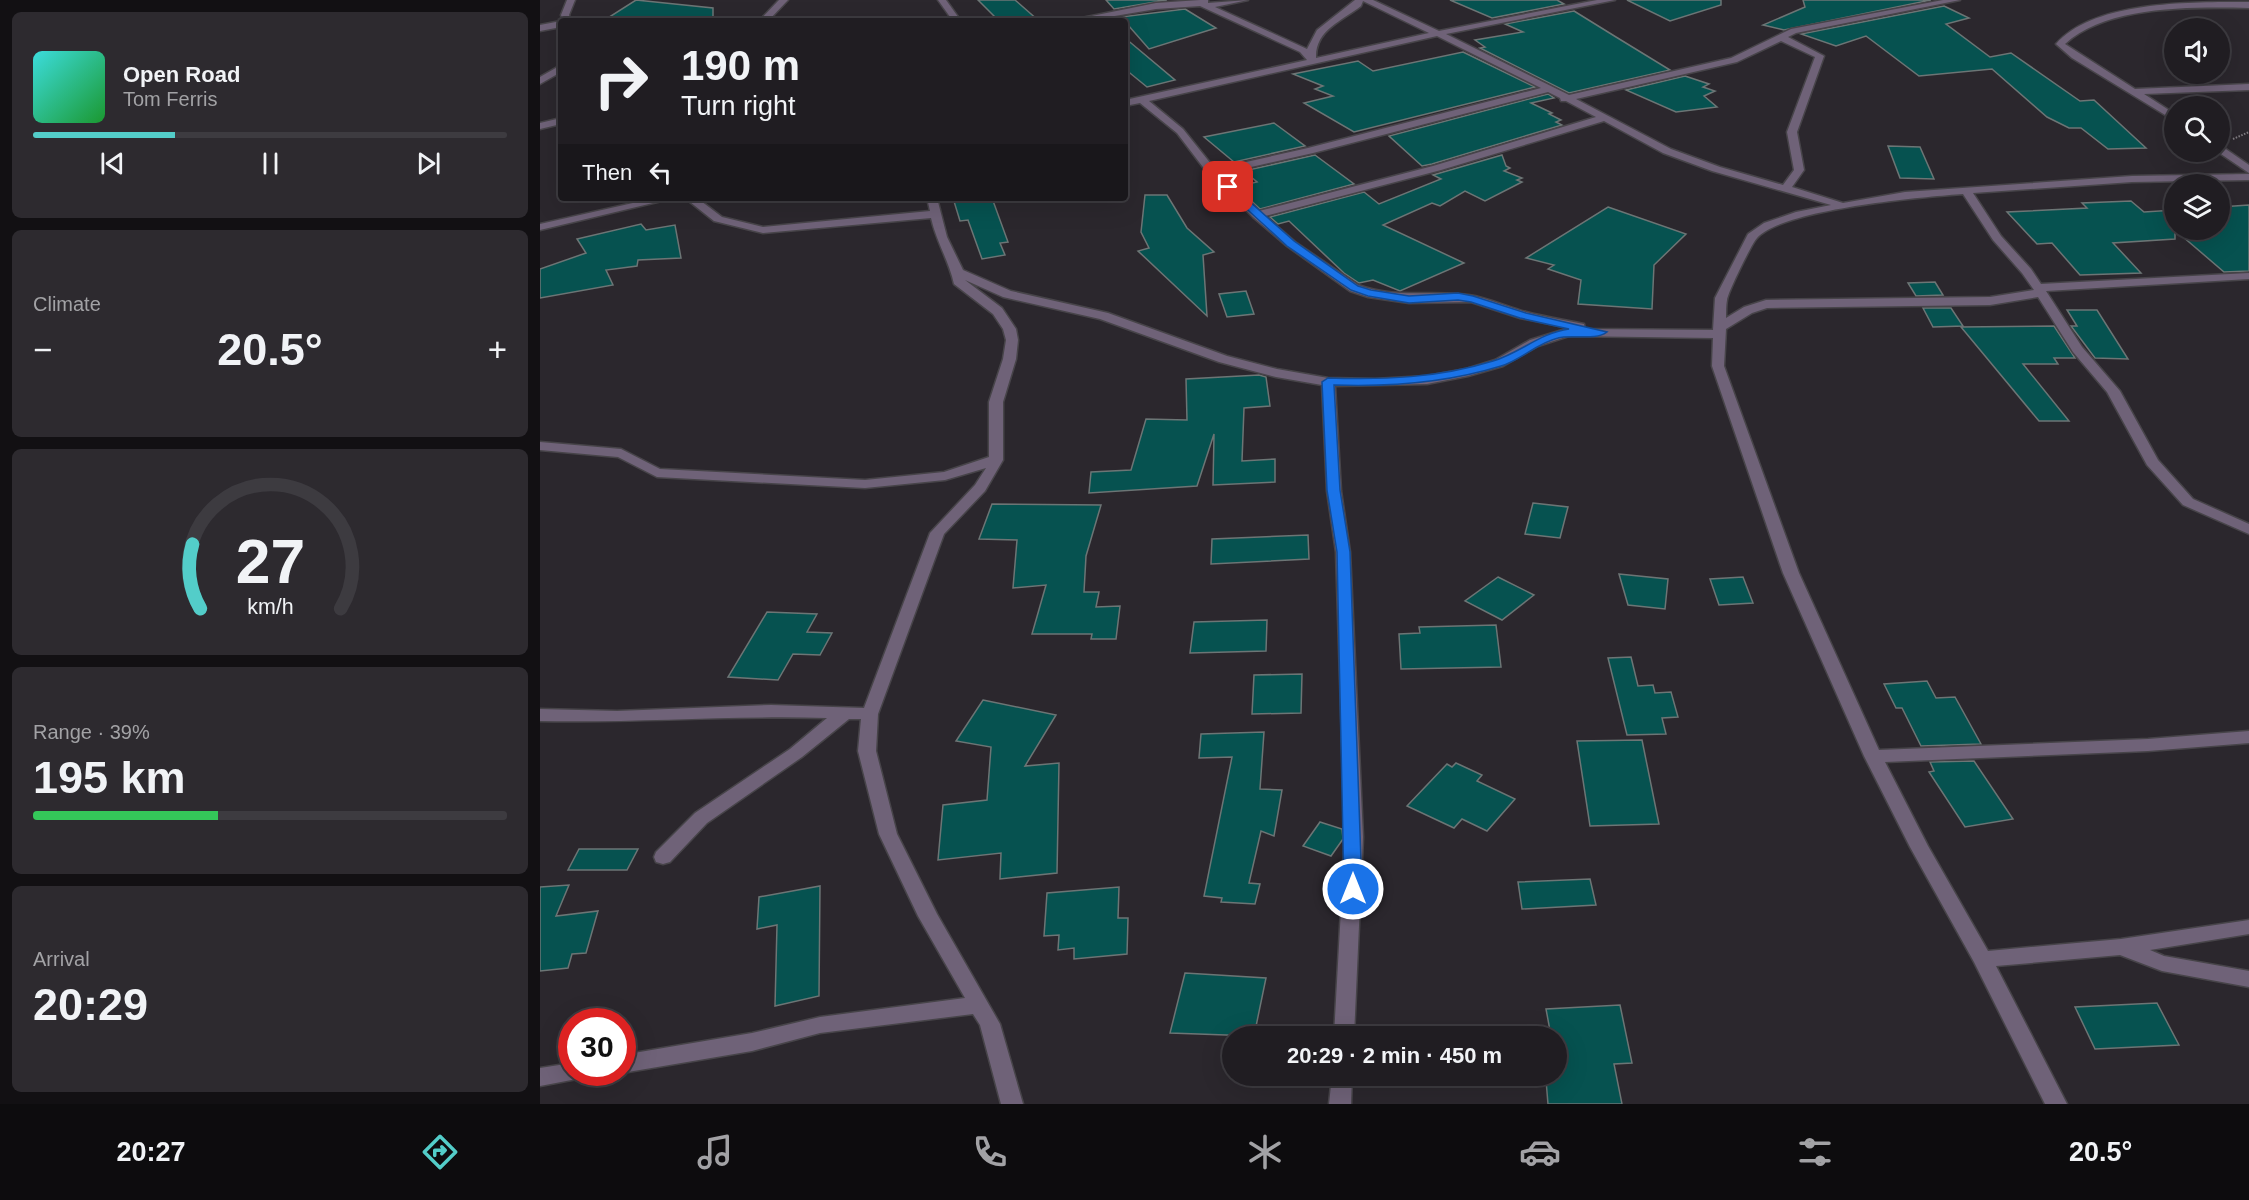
<!DOCTYPE html>
<meta charset="utf-8">
<style>
body{margin:0;font-family:Arial,sans-serif;background:#2d2a2f;color:#f1f3f6;height:100vh;display:flex;flex-direction:column;font-size:22px;white-space:nowrap}
*{box-sizing:border-box;margin:0}
p{font-size:20px;color:#a2a2a5}
.icon{flex:none;width:33px;height:33px;fill:none;stroke:currentColor;stroke-width:2;stroke-linecap:round;stroke-linejoin:round}
.map{position:relative;flex:1;overflow:hidden}
.details{display:flex;flex-direction:column;gap:12px;padding:12px;background:#121013;width:540px}
.details>*{flex:none}
.guide{position:absolute;left:18px;top:18px;width:570px;height:183px;border-radius:6px;box-shadow:0 6px 24px #0002,0 0 0 2px #3d3b40;background:#201d22;color:#f1f3f6;overflow:hidden}
.tools{position:absolute;left:1624px;top:18px;display:grid;gap:12px}
.tools a{display:grid;place-items:center;width:66px;height:66px;border-radius:50%;background:#201d22;box-shadow:0 6px 24px #0002,0 0 0 2px #3d3b40;font-size:30px}
.speed{position:absolute;left:18px;top:1008px;display:flex;gap:12px;font-size:30px;font-weight:700;text-align:center}
.speed>*{display:grid;place-content:center;width:78px;height:78px;border-radius:50%;background:#201d22;box-shadow:0 6px 24px #0002,0 0 0 2px #3d3b40;line-height:1}
.speed .limit{border:9px solid #d22;background:#fff;color:#111}
.pin{position:absolute;display:grid;place-items:center;width:51px;height:51px;color:#fff;margin:-26px;border-radius:12px;box-shadow:0 3px 9px #0006}
.me{position:absolute;width:66px;margin:-33px;rotate:0deg;stroke-linejoin:round;filter:drop-shadow(0 0 4px #0008)}
.turn{display:flex;align-items:center;gap:21px;height:126px;padding:0 24px;font-size:27px}
.turn .icon{width:78px;height:78px;stroke-width:2.5}
.turn b{display:block;font-size:42px;line-height:51px}
.then{display:flex;align-items:center;height:57px;padding:0 24px;background:#0003;gap:12px;font-size:22px}
.big{font-size:45px;font-weight:700;line-height:1.1}
.details .tile{flex:1;display:flex;flex-direction:column;justify-content:center;gap:9px;min-width:0;padding:0 21px;border-radius:9px;background:#2d2a2f}
.details .dial{align-items:center;gap:0}
.dial svg{height:156px;overflow:visible;fill:none;stroke:#3d3b40;stroke-width:7;stroke-linecap:round;text-anchor:middle}
.dial text{fill:#f1f3f6;stroke:none}
.song{display:flex;align-items:center;gap:18px}
.cover{width:72px;height:72px;border-radius:9px;background:linear-gradient(135deg,hsl(180 70% 55%),hsl(130 70% 35%))}
.played{height:6px;border-radius:3px;background:linear-gradient(90deg,#53cdc9 30%,#3d3b40 30%)}
.keys{display:flex;justify-content:space-around;direction:ltr}
.heat{display:flex;justify-content:space-between;align-items:center;font-size:33px;direction:ltr}
.charge{height:9px;border-radius:4px;background:linear-gradient(90deg,#34c759 39%,#3d3b40 0)}
.trip{position:absolute;left:682px;top:1026px;width:345px;height:60px;border-radius:30px;background:#201d22;box-shadow:0 6px 24px #0002,0 0 0 2px #3d3b40;font-weight:700;line-height:60px;text-align:center}
.tab-bar{display:flex;height:96px;justify-content:space-around;align-items:center;background:#0d0c0e;color:#a2a2a5}
.tab-bar .icon{width:42px;height:42px}
.tab-bar .current{color:#53cdc9}
.tab-bar b{font-size:27px;color:#f1f3f6}
main{display:flex;flex:1;min-height:0}
.map>svg:first-child{display:block}
.building{fill:#065250;stroke:#6c7575;stroke-width:1.5}
.lines{fill:none;stroke-linecap:round;stroke-linejoin:round}
.minor-casing{stroke:#474449;stroke-width:3}
.path{stroke:#807d82;stroke-width:2;stroke-dasharray:1.5 1.5;stroke-linecap:butt}
.minor{fill:#6f6278;fill-rule:evenodd}
.route{fill:#1a73e8;stroke:#114b97;stroke-width:1.5}
</style>
<main>
<section class="details">
<div class="tile">
<div class="song"><i class="cover"></i><div><b>Open Road</b><p>Tom Ferris</p></div></div>
<div class="played"></div>
<div class="keys"><svg class="icon" aria-label="previous" viewBox="0 0 24 24"><path d="M18 5L8 12l10 7zM5 5v14"/></svg><svg class="icon" aria-label="pause" viewBox="0 0 24 24"><path d="M8 5v14M16 5v14"/></svg><svg class="icon" aria-label="next" viewBox="0 0 24 24"><path d="M6 5l10 7-10 7zM19 5v14"/></svg></div>
</div>
<div class="tile"><p>Climate</p>
<div class="heat"><a>−</a><b class="big">20.5°</b><a>+</a></div>
</div>
<div class="tile dial"><svg viewBox="0 0 100 80">
<path d="M14 69A42 42 0 1 1 86 69"/>
<path d="M14 69A42 42 0 0 1 10 36" stroke="#53cdc9"/>
<text x="50" y="56" font-size="32" font-weight="700">27</text>
<text x="50" y="72" font-size="11">km/h</text>
</svg></div>
<div class="tile"><p>Range · 39%</p><b class="big">195 km</b><div class="charge"></div></div>
<div class="tile"><p>Arrival</p><b class="big">20:29</b></div>
</section>
<div class="map">
<svg width="1709" height="1104" viewBox="0 0 1709 1104">
<rect width="100%" height="100%" fill="#2b272d"/>
<g class="building">
<path d="M 96,0 L 173,8 L 173,21 L 63,21 Z"/>
<path d="M 438,0 L 475,0 L 499,21 L 459,21 Z"/>
<path d="M 566,0 L 627,0 L 574,9 Z"/>
<path d="M 910,0 L 1017,0 L 1024,4 L 952,18 Z"/>
<path d="M 1087,0 L 1181,0 L 1181,5 L 1130,21 Z"/>
<path d="M 1263,0 L 1391,0 L 1244,30 L 1223,25 L 1265,7 Z"/>
<path d="M 1404,6 L 1429,18 L 1406,24 L 1450,57 L 1471,53 L 1540,101 L 1554,100 L 1606,148 L 1568,149 L 1541,128 L 1529,128 L 1507,117 L 1452,69 L 1379,76 L 1326,36 L 1296,46 L 1261,34 Z"/>
<path d="M 645,9 L 676,28 L 609,49 L 581,17 Z"/>
<path d="M 1034,11 L 1076,37 L 1130,70 L 1029,93 L 940,48 L 945,47 L 935,40 L 983,32 L 965,24 Z"/>
<path d="M 585,38 L 635,80 L 607,87 L 585,69 Z"/>
<path d="M 923,52 L 995,87 L 814,132 L 764,103 L 793,96 L 775,89 L 783,86 L 753,74 L 818,61 L 833,71 Z"/>
<path d="M 1145,76 L 1169,84 L 1163,87 L 1175,91 L 1164,96 L 1177,107 L 1136,112 L 1086,90 Z"/>
<path d="M 1008,94 L 1014,98 L 991,103 L 1012,113 L 1009,114 L 1021,120 L 1016,122 L 1022,125 L 892,164 L 882,166 L 849,136 Z"/>
<path d="M 734,123 L 765,146 L 694,162 L 664,137 Z"/>
<path d="M 1348,146 L 1380,147 L 1394,179 L 1360,178 Z"/>
<path d="M 775,155 L 814,184 L 720,209 L 697,187 L 717,182 L 704,171 Z"/>
<path d="M 962,155 L 966,166 L 970,168 L 964,171 L 982,178 L 977,180 L 982,182 L 945,201 L 925,191 L 900,206 L 892,203 L 843,225 L 924,263 L 860,291 L 833,280 L 819,283 L 804,273 L 749,221 L 738,224 L 730,217 L 824,192 L 839,204 L 901,179 L 893,175 Z"/>
<path d="M 605,195 L 627,195 L 647,228 L 674,252 L 663,255 L 667,316 L 598,251 L 609,248 L 601,232 Z"/>
<path d="M 413,198 L 452,198 L 468,242 L 460,243 L 465,255 L 442,259 L 428,220 L 420,221 Z"/>
<path d="M 1591,201 L 1604,212 L 1635,210 L 1635,239 L 1573,243 L 1601,273 L 1540,275 L 1512,243 L 1497,244 L 1467,212 L 1547,208 L 1542,203 Z"/>
<path d="M 1709,205 L 1709,271 L 1684,272 L 1635,230 L 1680,230 L 1680,207 Z"/>
<path d="M 1068,207 L 1146,234 L 1114,265 L 1112,309 L 1038,304 L 1041,280 L 1008,269 L 1014,265 L 986,258 Z"/>
<path d="M 101,224 L 106,230 L 135,225 L 141,258 L 98,260 L 97,266 L 66,270 L 73,285 L 0,298 L 0,269 L 46,253 L 37,239 Z"/>
<path d="M 1395,282 L 1403,295 L 1376,296 L 1368,283 Z"/>
<path d="M 706,291 L 714,314 L 687,317 L 679,294 Z"/>
<path d="M 1383,308 L 1411,308 L 1423,326 L 1393,327 Z"/>
<path d="M 1527,310 L 1557,310 L 1588,359 L 1555,358 L 1531,326 L 1537,326 Z"/>
<path d="M 1514,326 L 1535,358 L 1514,358 L 1518,364 L 1483,364 L 1529,421 L 1499,421 L 1421,327 Z"/>
<path d="M 719,375 L 726,377 L 730,406 L 704,408 L 702,461 L 735,459 L 735,482 L 673,485 L 674,434 L 657,486 L 549,493 L 551,472 L 591,470 L 606,419 L 647,420 L 646,379 Z"/>
<path d="M 993,503 L 1028,507 L 1020,538 L 985,534 Z"/>
<path d="M 452,504 L 561,505 L 546,556 L 544,592 L 559,592 L 556,607 L 580,606 L 576,639 L 551,639 L 552,634 L 492,634 L 506,585 L 473,588 L 477,540 L 439,539 Z"/>
<path d="M 768,535 L 769,559 L 671,564 L 672,539 Z"/>
<path d="M 1079,574 L 1128,579 L 1125,609 L 1088,605 Z"/>
<path d="M 958,577 L 994,595 L 962,620 L 925,601 Z"/>
<path d="M 1203,577 L 1213,603 L 1179,605 L 1170,579 Z"/>
<path d="M 227,612 L 277,614 L 267,632 L 292,633 L 280,655 L 253,654 L 238,680 L 188,677 Z"/>
<path d="M 727,620 L 726,651 L 650,653 L 654,622 Z"/>
<path d="M 956,625 L 961,667 L 861,669 L 859,634 L 880,633 L 879,627 Z"/>
<path d="M 1091,657 L 1098,686 L 1113,685 L 1115,693 L 1131,692 L 1138,717 L 1122,718 L 1126,734 L 1087,735 L 1068,658 Z"/>
<path d="M 762,674 L 761,713 L 712,714 L 714,675 Z"/>
<path d="M 1387,681 L 1396,698 L 1415,697 L 1441,744 L 1381,746 L 1362,708 L 1356,708 L 1344,684 Z"/>
<path d="M 443,700 L 516,715 L 485,766 L 519,763 L 517,873 L 460,879 L 461,853 L 398,860 L 403,805 L 447,800 L 451,747 L 416,741 Z"/>
<path d="M 724,732 L 720,789 L 742,790 L 734,836 L 721,831 L 709,883 L 720,884 L 715,904 L 681,902 L 682,898 L 664,896 L 692,757 L 659,758 L 661,734 Z"/>
<path d="M 1102,740 L 1119,824 L 1050,826 L 1037,741 Z"/>
<path d="M 1434,761 L 1473,819 L 1425,827 L 1389,772 L 1394,771 L 1390,762 Z"/>
<path d="M 916,763 L 942,775 L 937,781 L 975,799 L 947,831 L 922,819 L 914,828 L 867,806 L 907,764 L 912,767 Z"/>
<path d="M 780,822 L 802,829 L 803,839 L 791,856 L 763,846 Z"/>
<path d="M 39,849 L 98,849 L 87,870 L 28,870 Z"/>
<path d="M 1050,879 L 1056,905 L 982,909 L 978,882 Z"/>
<path d="M 29,885 L 16,916 L 58,911 L 46,953 L 32,954 L 28,968 L 0,971 L 0,887 Z"/>
<path d="M 280,886 L 279,996 L 235,1006 L 237,925 L 217,929 L 219,897 Z"/>
<path d="M 579,887 L 578,918 L 588,918 L 587,954 L 534,959 L 534,948 L 518,950 L 519,935 L 504,936 L 507,893 Z"/>
<path d="M 645,973 L 726,978 L 714,1036 L 630,1033 Z"/>
<path d="M 1617,1003 L 1639,1045 L 1555,1049 L 1535,1007 Z"/>
<path d="M 1080,1005 L 1092,1063 L 1074,1064 L 1082,1104 L 1008,1104 L 1006,1080 L 1017,1079 L 1017,1036 L 1011,1036 L 1006,1009 Z"/>
</g>
<g class="lines">
<defs>
<g id="minor">
<path d="M 27,0 L 35,0 L 29,15 L 31,21 L 23,21 L 21,15 Z"/>
<path d="M 239,0 L 248,0 L 228,21 L 219,21 Z"/>
<path d="M 398,0 L 406,0 L 421,21 L 413,21 Z"/>
<path d="M 660,0 L 668,0 L 668,3 L 708,0 L 675,7 L 767,49 L 777,30 L 815,0 L 833,0 L 899,31 L 1057,0 L 1075,0 L 906,34 L 1029,95 L 1191,58 L 1251,29 L 1403,0 L 1420,0 L 1256,33 L 1248,37 L 1284,56 L 1257,132 L 1264,170 L 1252,187 L 1303,203 L 1365,192 L 1592,176 L 1709,174 L 1709,180 L 1592,182 L 1433,193 L 1461,236 L 1491,269 L 1501,284 L 1709,273 L 1709,279 L 1506,291 L 1542,347 L 1580,391 L 1618,460 L 1653,499 L 1709,524 L 1709,534 L 1643,505 L 1607,465 L 1567,392 L 1533,352 L 1498,297 L 1450,305 L 1227,308 L 1212,313 L 1186,329 L 1184,366 L 1259,573 L 1339,750 L 1608,739 L 1709,731 L 1709,743 L 1608,751 L 1345,762 L 1388,846 L 1448,951 L 1581,939 L 1709,920 L 1709,934 L 1610,950 L 1624,956 L 1709,971 L 1709,987 L 1622,971 L 1580,955 L 1456,966 L 1527,1104 L 1505,1104 L 1434,962 L 1370,847 L 1324,756 L 1243,573 L 1172,366 L 1173,338 L 1029,336 L 998,346 L 963,366 L 928,376 L 887,384 L 795,386 L 801,491 L 810,552 L 823,837 L 814,1036 L 794,1036 L 805,837 L 796,552 L 787,491 L 782,385 L 736,377 L 679,362 L 560,319 L 463,297 L 425,280 L 462,308 L 476,329 L 478,340 L 476,359 L 463,402 L 463,460 L 445,491 L 404,534 L 338,714 L 336,751 L 357,834 L 397,914 L 460,1024 L 483,1104 L 461,1104 L 440,1025 L 433,1014 L 280,1033 L 212,1051 L 82,1073 L 81,1072 L 82,1055 L 212,1033 L 280,1017 L 425,998 L 378,916 L 339,834 L 318,751 L 321,719 L 309,719 L 262,757 L 167,823 L 130,862 L 123,864 L 116,862 L 114,857 L 116,852 L 155,813 L 250,749 L 287,718 C 192,715 96,723 0,721 L 0,709 L 77,711 L 231,705 L 324,708 L 390,533 L 435,485 L 446,468 L 405,480 L 325,488 L 117,477 L 78,457 L 0,450 L 0,442 L 81,449 L 120,469 L 325,480 L 404,472 L 449,457 L 449,402 L 463,359 L 466,340 L 463,329 L 453,314 L 414,284 C 409,261 396,241 391,218 L 223,233 L 174,221 L 145,198 L 157,198 L 182,217 L 223,227 L 390,211 L 387,198 L 397,198 L 407,237 L 423,270 L 471,291 L 568,313 L 687,356 L 737,369 L 788,378 L 835,379 L 887,376 L 926,369 L 955,360 L 990,340 L 1029,328 L 980,318 L 931,302 L 869,303 L 828,297 L 810,291 L 747,246 L 713,217 L 669,175 L 637,133 L 600,103 L 585,106 L 585,100 L 767,60 L 760,52 L 660,6 L 616,9 L 545,21 L 527,21 L 616,3 ZM 823,1 L 889,33 L 776,58 C 775,30 802,21 821,6 ZM 897,36 L 1001,88 L 768,148 L 675,169 L 643,129 L 609,101 ZM 1241,41 L 1275,57 L 1247,132 L 1254,170 L 1243,185 L 1180,167 L 1131,149 L 1036,99 L 1197,62 ZM 1008,92 L 1020,98 L 1021,101 L 1026,101 L 1056,117 L 893,166 L 719,211 L 680,174 L 773,153 ZM 1064,121 L 1123,153 L 1172,171 L 1291,205 L 1256,212 L 1224,223 L 1208,234 L 1175,298 L 1173,330 L 1045,329 L 1044,324 C 1025,320 1005,317 986,312 C 964,306 942,295 919,294 C 883,291 853,298 818,285 L 755,242 L 725,216 L 901,170 ZM 1423,194 L 1453,240 L 1482,273 L 1494,290 L 1450,297 L 1226,300 L 1204,307 L 1186,318 C 1186,312 1186,305 1187,300 C 1188,292 1212,243 1217,238 C 1243,209 1382,197 1423,194 Z"/>
<path d="M 1709,2 L 1709,8 C 1655,7 1567,5 1525,44 L 1595,89 L 1709,84 L 1709,90 L 1604,94 L 1635,114 L 1635,121 L 1532,58 L 1516,44 C 1554,0 1655,2 1709,2 Z"/>
<path d="M 21,21 L 21,27 L 0,31 L 0,25 Z"/>
<path d="M 21,65 L 21,72 L 0,84 L 0,77 Z"/>
<path d="M 21,118 L 21,124 L 0,129 L 0,123 Z"/>
<path d="M 1680,145 L 1709,165 L 1709,173 L 1678,152 Z"/>
<path d="M 115,198 L 134,198 L 0,230 L 0,224 Z"/>
<path d="M 32,1063 L 32,1072 L 44,1072 L 42,1078 L 0,1086 L 0,1068 Z"/>
<path d="M 792,1076 L 812,1076 L 811,1104 L 789,1104 Z"/>
</g>
</defs>
<use href="#minor" class="minor-casing"/>
<path class="path" d="M 1693,139 L 1709,132"/>
<use href="#minor" class="minor"/>
</g>
<path class="route" d="M 685,185 L 691,185 L 754,241 L 818,286 L 831,290 L 869,296 L 918,293 L 933,296 L 986,313 L 1067,332 C 1056,341 1031,334 1018,338 C 997,343 981,360 961,366 C 906,383 851,387 794,385 L 800,490 L 810,552 L 822,889 L 819,893 L 807,893 L 804,889 L 797,552 L 787,490 L 782,382 L 788,378 C 844,380 898,378 953,361 C 980,353 1000,333 1029,329 L 980,318 L 931,302 L 918,300 L 869,303 L 828,296 L 811,290 L 747,246 L 685,189 Z"/>
</svg>
<div class="tools">
<a><svg class="icon" aria-label="sound" viewBox="0 0 24 24"><path d="M4 9h4l5-4v14l-5-4H4zM17 9q2 3 0 6"/></svg></a>
<a><svg class="icon" aria-label="search" viewBox="0 0 24 24"><circle cx="10" cy="10" r="6"/><path d="M15 15l6 6"/></svg></a>
<a><svg class="icon" aria-label="layers" viewBox="0 0 24 24"><path d="M12 4l9 5-9 5-9-5zM3 14l9 5 9-5"/></svg></a>
</div>
<div class="speed"><div class="limit">30</div></div>
<div class="pin" style="left:688px;top:187px;background:#d93025"><svg class="icon" aria-label="arrive" viewBox="0 0 24 24"><path d="M6 21V4h12l-3 4 3 4H6"/></svg></div>
<svg class="me" style="left:813px;top:889px" viewBox="-20 -20 40 40"><circle r="17" fill="#1a73e8" stroke="#fff" stroke-width="3"/><path d="M0-11L8 9 0 5-8 9z" fill="#fff"/></svg>
<div class="trip">20:29 · 2 min · 450 m</div>
<div class="guide">
<div class="turn"><svg class="icon" aria-label="right" viewBox="0 0 24 24"><path d="M7 20v-9h11M14 6l5 5-5 5"/></svg><div><b>190 m</b>Turn right</div></div>
<div class="then">Then<svg class="icon" aria-label="left" viewBox="0 0 24 24"><path d="M17 20v-9H6M10 6l-5 5 5 5"/></svg></div>
</div>
</div>
</main>
<nav class="tab-bar">
<b>20:27</b>
<svg class="icon current" aria-label="directions" viewBox="0 0 24 24"><path d="M12 3l9 9-9 9-9-9zM9 14v-3h6M13 9l2 2-2 2"/></svg>
<svg class="icon" aria-label="music" viewBox="0 0 24 24"><path d="M9 18V5l10-2v13"/><circle cx="6" cy="18" r="3"/><circle cx="16" cy="16" r="3"/></svg>
<svg class="icon" aria-label="phone" viewBox="0 0 24 24"><path d="M5 4h4l2 5-3 2q2 4 5 5l2-3 5 2v4C11 20 4 13 5 4z"/></svg>
<svg class="icon" aria-label="climate" viewBox="0 0 24 24"><path d="M12 3v18M4 7l16 10M4 17L20 7"/></svg>
<svg class="icon" aria-label="car" viewBox="0 0 24 24"><path d="M5 17H2v-5l4-1 3-4h7l3 4 3 1v5h-3M9 17h6M6 11h13"/><circle cx="7" cy="17" r="2"/><circle cx="17" cy="17" r="2"/></svg>
<svg class="icon" aria-label="filters" viewBox="0 0 24 24"><path d="M4 7h16M4 17h16"/><circle cx="9" cy="7" r="2"/><circle cx="15" cy="17" r="2"/></svg>
<b>20.5°</b>
</nav>
